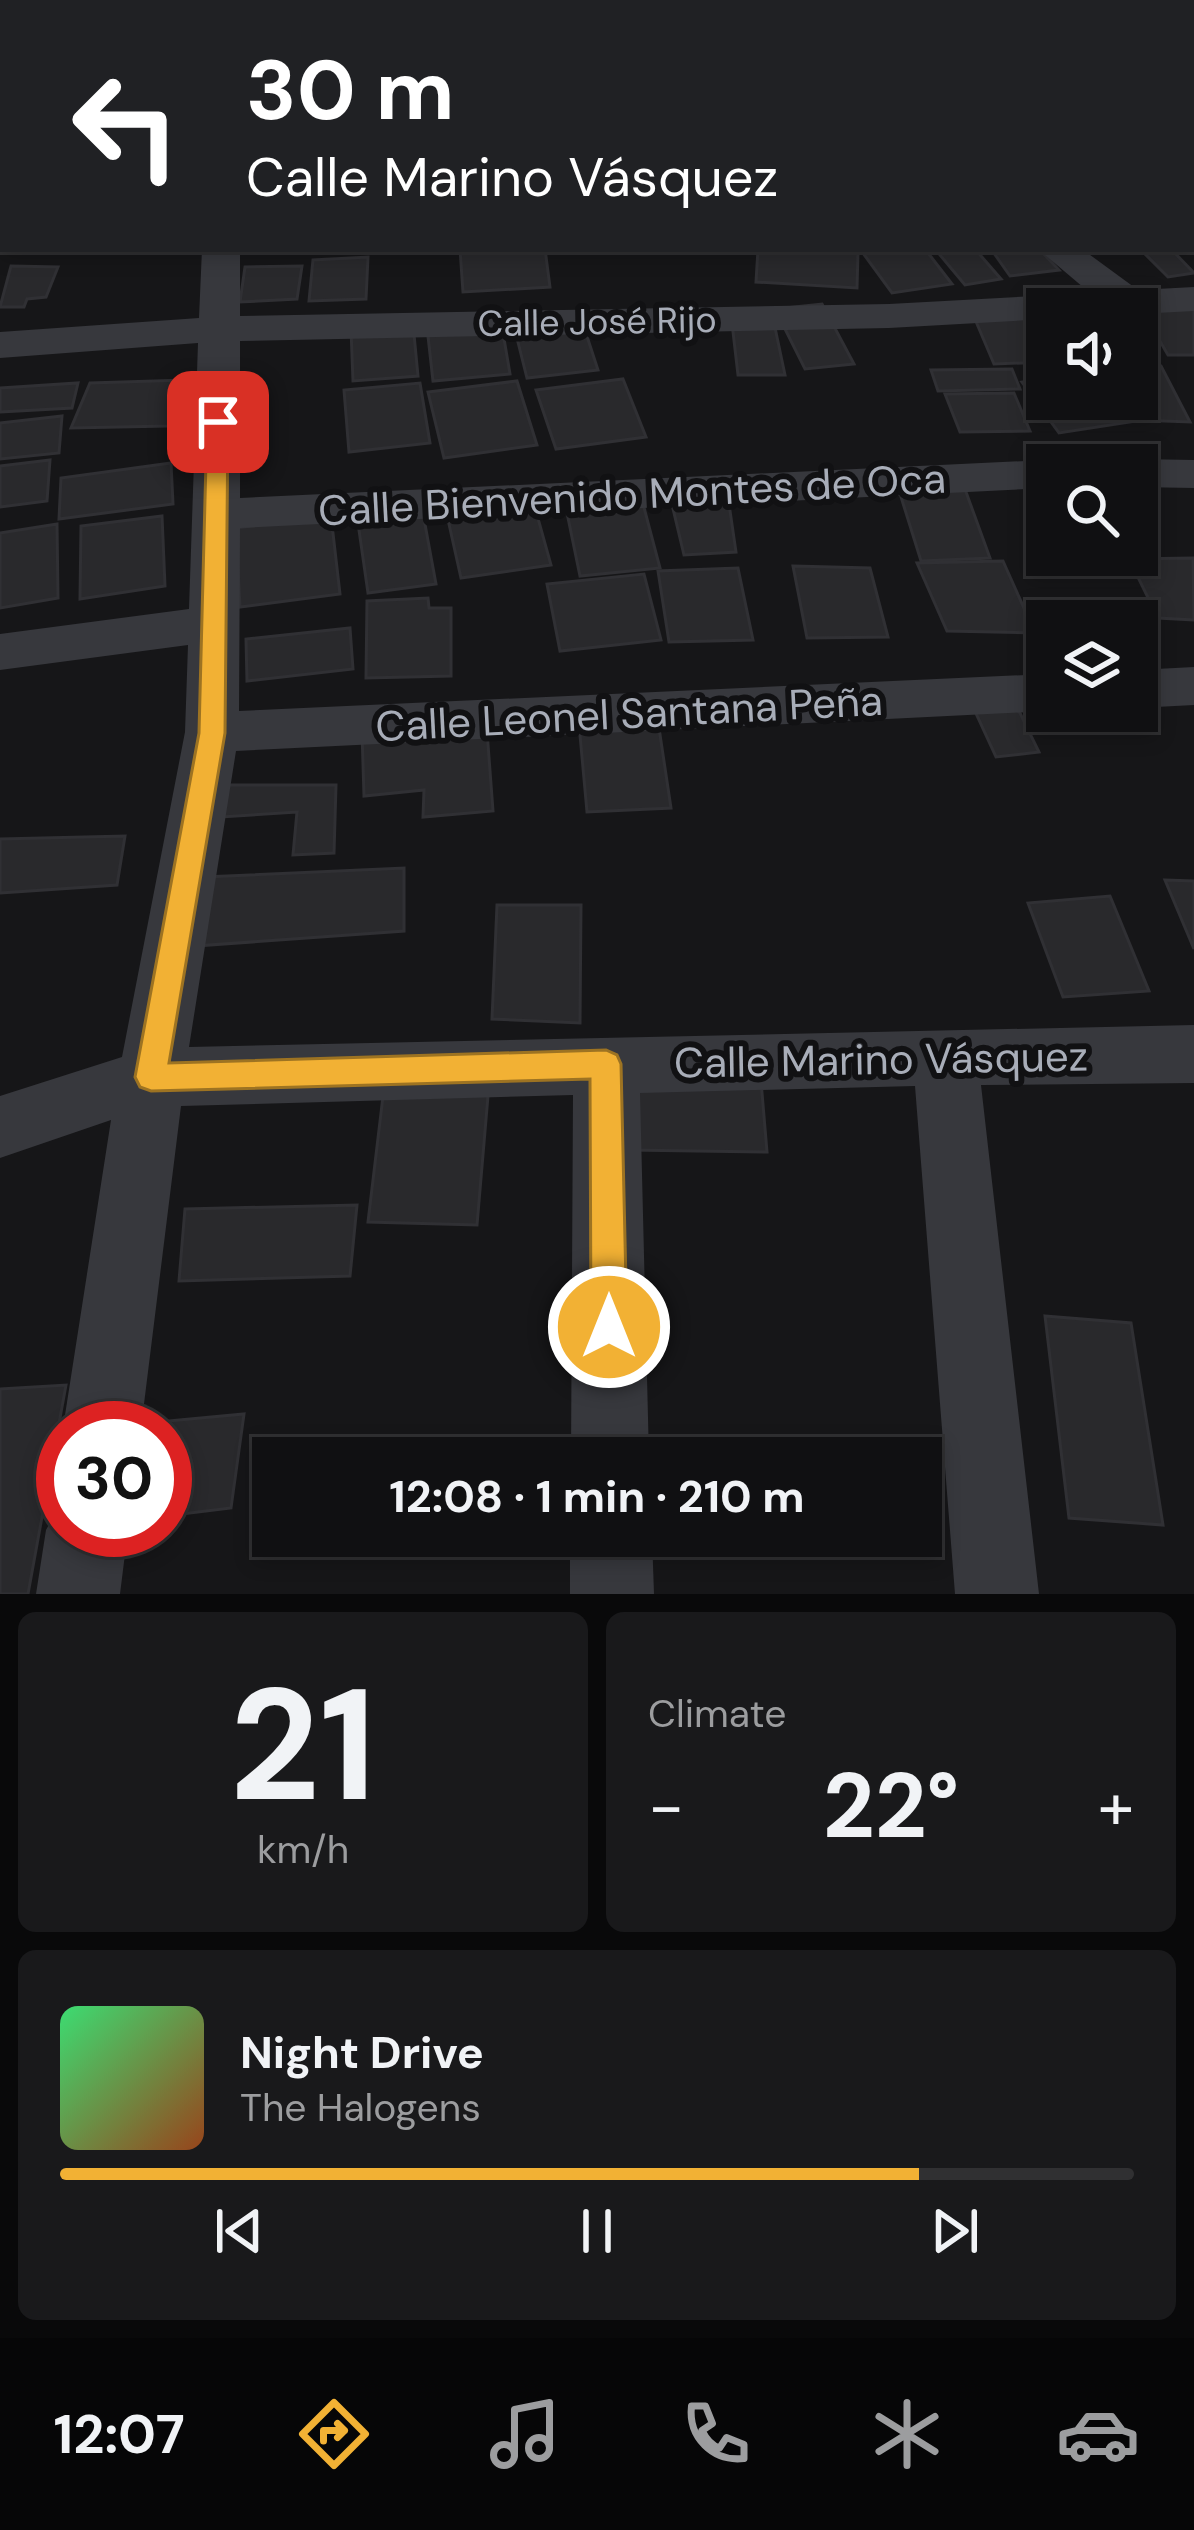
<!DOCTYPE html>
<meta charset="utf-8">
<style>
body{margin:0;font-family:"DM Sans",sans-serif;background:#19191b;color:#f1f3f6;height:100vh;display:flex;flex-direction:column;font-size:45px;white-space:nowrap}
*{box-sizing:border-box;margin:0}
p{font-size:39px;color:#9c9d9f}
.icon{flex:none;width:66px;height:66px;fill:none;stroke:currentColor;stroke-width:2;stroke-linecap:round;stroke-linejoin:round}
.map{position:relative;height:1594px;overflow:hidden}
.panel{display:flex;flex-direction:column;gap:18px;padding:18px;background:#09090a;flex:1}
.panel>*{flex:none}
.banner{position:absolute;left:0px;top:0px;width:1194px;height:252px;box-shadow:0 6px 18px #0003,0 0 0 3px #303032;background:#202124;color:#fff;overflow:hidden}
.tools{position:absolute;left:1026px;top:288px;display:grid;gap:24px}
.tools a{display:grid;place-items:center;width:132px;height:132px;border-radius:0px;background:#101012;box-shadow:0 6px 18px #0003,0 0 0 3px #303032;font-size:60px}
.speed{position:absolute;left:36px;top:1401px;display:flex;gap:24px;font-size:60px;font-weight:700;text-align:center}
.speed>*{display:grid;place-content:center;width:156px;height:156px;border-radius:50%;background:#101012;box-shadow:0 6px 18px #0003,0 0 0 3px #303032;line-height:1}
.speed .limit{border:18px solid #d22;background:#fff;color:#111}
.pin{position:absolute;display:grid;place-items:center;width:102px;height:102px;color:#fff;margin:-51px;border-radius:24px;box-shadow:0 6px 18px #0006}
.me{position:absolute;width:132px;margin:-66px;rotate:0deg;stroke-linejoin:round;filter:drop-shadow(0 0 9px #0008)}
.turn{display:flex;align-items:center;gap:42px;height:252px;padding:0 48px;font-size:54px}
.turn .icon{width:156px;height:156px;stroke-width:2.5}
.turn b{display:block;font-size:84px;line-height:102px}
.big{font-size:90px;font-weight:700;line-height:1.1}
.panel .tile{flex:1;display:flex;flex-direction:column;justify-content:center;gap:18px;min-width:0;padding:0 42px;border-radius:18px;background:#19191b}
.panel .dial{align-items:center;gap:0}
.dial b{font-size:156px;line-height:1}
.song{display:flex;align-items:center;gap:36px}
.cover{width:144px;height:144px;border-radius:18px;background:linear-gradient(135deg,hsl(140 70% 55%),hsl(20 70% 35%))}
.played{height:12px;border-radius:6px;background:linear-gradient(90deg,#f2b134 80%,#303032 80%)}
.keys{display:flex;justify-content:space-around;direction:ltr}
.heat{display:flex;justify-content:space-between;align-items:center;font-size:66px;direction:ltr}
.panel .tiles{flex:1;display:grid;gap:18px;grid-template-columns:1fr 1fr}
.tile:last-child{grid-column:span 2}
.trip{position:absolute;left:252px;top:1437px;width:690px;height:120px;border-radius:0px;background:#101012;box-shadow:0 6px 18px #0003,0 0 0 3px #303032;font-weight:700;line-height:120px;text-align:center}
.menu{display:flex;height:192px;justify-content:space-around;align-items:center;background:#060607;color:#9c9d9f}
.menu .icon{width:84px;height:84px}
.menu .current{color:#f2b134}
.menu b{font-size:54px;color:#f1f3f6}
.map>svg:first-child{display:block}
.building{fill:#29292c;stroke:#303034;stroke-width:3}
.lines{fill:none;stroke-linecap:round;stroke-linejoin:round}
.street{fill:#37383d;fill-rule:evenodd}
.route{fill:#f2b134;stroke:#9d7322;stroke-width:3}
.labels{text-anchor:middle;stroke-width:12;stroke-linejoin:round;paint-order:stroke}
.far-street-label{font-size:36px;fill:#a8adb8;stroke:#111113}
.street-label{font-size:42px;fill:#a8adb8;stroke:#111113}
</style>
<div class="map">
<svg width="1194" height="1594" viewBox="0 0 1194 1594">
<rect width="100%" height="100%" fill="#161618"/>
<g class="building">
<path d="M 460,249 L 545,249 L 550,287 L 463,292 Z"/>
<path d="M 758,249 L 858,252 L 857,288 L 756,282 Z"/>
<path d="M 860,249 L 925,249 L 952,284 L 892,293 Z"/>
<path d="M 935,249 L 975,249 L 1001,279 L 965,285 Z"/>
<path d="M 991,249 L 1039,249 L 1059,270 L 1010,276 Z"/>
<path d="M 1140,249 L 1171,249 L 1194,273 L 1168,277 Z"/>
<path d="M 368,257 L 366,299 L 309,301 L 313,260 Z"/>
<path d="M 11,266 L 58,267 L 46,297 L 27,299 L 24,307 L 0,307 Z"/>
<path d="M 302,266 L 297,299 L 240,302 L 245,267 Z"/>
<path d="M 1028,303 L 1047,345 L 1047,362 L 994,364 L 969,305 Z"/>
<path d="M 822,304 L 854,364 L 805,369 L 775,309 Z"/>
<path d="M 1194,309 L 1194,355 L 1168,355 L 1142,310 Z"/>
<path d="M 580,315 L 598,370 L 527,378 L 513,322 Z"/>
<path d="M 1137,316 L 1156,349 L 1137,350 Z"/>
<path d="M 501,321 L 510,374 L 433,381 L 427,327 Z"/>
<path d="M 732,323 L 774,323 L 785,375 L 738,375 Z"/>
<path d="M 413,324 L 418,376 L 353,381 L 351,329 Z"/>
<path d="M 1161,366 L 1190,422 L 1136,420 L 1125,399 L 1137,399 L 1137,367 Z"/>
<path d="M 1012,369 L 1020,389 L 938,391 L 931,370 Z"/>
<path d="M 1047,378 L 1047,399 L 1112,399 L 1130,422 L 1059,433 L 1022,382 Z"/>
<path d="M 623,379 L 646,437 L 556,449 L 536,390 Z"/>
<path d="M 185,380 L 168,426 L 71,428 L 90,383 Z"/>
<path d="M 517,381 L 537,445 L 444,458 L 428,392 Z"/>
<path d="M 78,383 L 72,408 L 0,412 L 0,388 Z"/>
<path d="M 420,383 L 430,443 L 349,452 L 344,390 Z"/>
<path d="M 1014,393 L 1030,431 L 960,432 L 945,394 Z"/>
<path d="M 62,416 L 59,453 L 0,459 L 0,423 Z"/>
<path d="M 50,460 L 47,501 L 0,507 L 0,466 Z"/>
<path d="M 171,463 L 173,504 L 59,519 L 61,478 Z"/>
<path d="M 962,481 L 990,558 L 921,561 L 897,484 Z"/>
<path d="M 670,496 L 728,497 L 736,552 L 684,555 Z"/>
<path d="M 642,500 L 660,568 L 580,576 L 566,508 Z"/>
<path d="M 534,504 L 551,565 L 461,578 L 447,515 Z"/>
<path d="M 422,508 L 436,584 L 368,593 L 357,516 Z"/>
<path d="M 162,516 L 165,586 L 80,599 L 81,526 Z"/>
<path d="M 331,516 L 340,594 L 240,607 L 236,528 Z"/>
<path d="M 57,524 L 58,598 L 0,608 L 0,533 Z"/>
<path d="M 1193,558 L 1194,620 L 1158,618 L 1129,559 Z"/>
<path d="M 1003,561 L 1035,633 L 947,631 L 917,563 Z"/>
<path d="M 793,566 L 870,568 L 888,637 L 807,638 Z"/>
<path d="M 738,568 L 753,640 L 669,642 L 658,571 Z"/>
<path d="M 644,574 L 661,640 L 560,651 L 547,584 Z"/>
<path d="M 428,598 L 429,608 L 451,608 L 451,676 L 366,678 L 367,601 Z"/>
<path d="M 350,628 L 353,669 L 247,681 L 246,639 Z"/>
<path d="M 1016,705 L 1039,752 L 996,757 L 973,707 Z"/>
<path d="M 579,724 L 659,728 L 671,808 L 587,812 Z"/>
<path d="M 487,731 L 493,811 L 423,817 L 424,790 L 364,796 L 362,732 Z"/>
<path d="M 211,785 L 336,785 L 334,853 L 293,855 L 297,812 L 206,818 Z"/>
<path d="M 125,836 L 117,885 L 0,893 L 0,839 Z"/>
<path d="M 404,868 L 404,931 L 195,946 L 204,877 Z"/>
<path d="M 1165,880 L 1194,881 L 1194,949 Z"/>
<path d="M 1110,896 L 1149,991 L 1063,997 L 1028,903 Z"/>
<path d="M 497,905 L 581,905 L 580,1023 L 492,1019 Z"/>
<path d="M 628,1080 L 761,1081 L 767,1152 L 630,1150 Z"/>
<path d="M 489,1084 L 477,1225 L 368,1222 L 384,1088 Z"/>
<path d="M 357,1205 L 350,1276 L 179,1281 L 185,1209 Z"/>
<path d="M 1045,1316 L 1131,1323 L 1163,1525 L 1069,1518 Z"/>
<path d="M 66,1385 L 28,1594 L 0,1594 L 0,1389 Z"/>
<path d="M 244,1414 L 231,1508 L 165,1516 L 165,1428 L 146,1428 L 146,1423 Z"/>
</g>
<g class="lines">
<g class="street">
<path d="M 0,0 L 19,0 L 3,3 L 0,17 Z"/>
<rect x="219" y="0" width="30" height="3"/>
<path d="M 898,0 L 931,0 L 933,3 L 900,3 Z"/>
<path d="M 1146,0 L 1180,0 L 1182,3 L 1148,3 Z"/>
<rect x="1191" y="77" width="3" height="20"/>
<rect x="0" y="91" width="3" height="20"/>
<path d="M 1191,155 L 1194,156 L 1194,178 L 1191,177 Z"/>
<rect x="0" y="195" width="3" height="22"/>
<path d="M 202,249 L 240,249 L 240,316 L 889,304 L 1090,293 L 1038,249 L 1082,249 L 1138,290 L 1194,287 L 1194,311 L 1137,314 L 1137,309 L 1047,309 L 1047,319 L 889,328 L 240,341 L 240,498 L 1047,460 L 1064,465 L 1047,465 L 1047,488 L 240,528 L 239,711 L 1047,674 L 1047,711 L 1051,711 L 236,751 L 189,1047 L 1194,1025 L 1194,1083 L 981,1085 L 1039,1594 L 955,1594 L 915,1086 L 640,1093 L 649,1458 L 571,1458 L 573,1095 L 181,1106 L 141,1428 L 63,1428 L 111,1120 L 0,1158 L 0,1096 L 122,1057 L 185,732 L 188,645 L 0,670 L 0,634 L 189,609 L 198,343 L 0,358 L 0,332 L 199,318 Z"/>
<path d="M 1137,459 L 1194,460 L 1194,488 L 1137,487 L 1137,465 L 1119,465 Z"/>
<path d="M 1194,667 L 1194,705 L 1137,708 L 1137,670 Z"/>
<path d="M 63,1499 L 63,1530 L 128,1530 L 120,1594 L 36,1594 L 46,1530 Z"/>
<path d="M 570,1536 L 652,1536 L 654,1594 L 570,1594 Z"/>
</g>
</g>
<path class="route" d="M 218,415 L 228,422 L 225,733 L 169,1063 L 606,1050 L 617,1055 L 621,1064 L 627,1327 L 621,1340 L 609,1345 L 596,1340 L 591,1327 L 590,1079 L 151,1091 L 140,1087 L 135,1077 L 199,733 L 207,422 Z"/>
<g class="labels">
<g class="far-street-label">
<text transform="translate(597 321) rotate(-1)" y="13">Calle José Rijo</text>
</g>
<g class="street-label">
<text transform="translate(632 494) rotate(-3)" y="15">Calle Bienvenido Montes de Oca</text>
<text transform="translate(629 713) rotate(-3)" y="15">Calle Leonel Santana Peña</text>
<text transform="translate(881 1059) rotate(-1)" y="15">Calle Marino Vásquez</text>
</g>
</g>
</svg>
<div class="tools">
<a><svg class="icon" aria-label="sound" viewBox="0 0 24 24"><path d="M4 9h4l5-4v14l-5-4H4zM17 9q2 3 0 6"/></svg></a>
<a><svg class="icon" aria-label="search" viewBox="0 0 24 24"><circle cx="10" cy="10" r="6"/><path d="M15 15l6 6"/></svg></a>
<a><svg class="icon" aria-label="layers" viewBox="0 0 24 24"><path d="M12 4l9 5-9 5-9-5zM3 14l9 5 9-5"/></svg></a>
</div>
<div class="speed"><div class="limit">30</div></div>
<div class="pin" style="left:218px;top:422px;background:#d93025"><svg class="icon" aria-label="arrive" viewBox="0 0 24 24"><path d="M6 21V4h12l-3 4 3 4H6"/></svg></div>
<svg class="me" style="left:609px;top:1327px" viewBox="-20 -20 40 40"><circle r="17" fill="#f2b134" stroke="#fff" stroke-width="3"/><path d="M0-11L8 9 0 5-8 9z" fill="#fff"/></svg>
<div class="trip">12:08 · 1 min · 210 m</div>
<div class="banner">
<div class="turn"><svg class="icon" aria-label="left" viewBox="0 0 24 24"><path d="M17 20v-9H6M10 6l-5 5 5 5"/></svg><div><b>30 m</b>Calle Marino Vásquez</div></div>
</div>
</div>
<section class="panel">
<div class="tiles">
<div class="tile dial"><b>21</b><p>km/h</p></div>
<div class="tile"><p>Climate</p>
<div class="heat"><a>−</a><b class="big">22°</b><a>+</a></div>
</div>
<div class="tile">
<div class="song"><i class="cover"></i><div><b>Night Drive</b><p>The Halogens</p></div></div>
<div class="played"></div>
<div class="keys"><svg class="icon" aria-label="previous" viewBox="0 0 24 24"><path d="M18 5L8 12l10 7zM5 5v14"/></svg><svg class="icon" aria-label="pause" viewBox="0 0 24 24"><path d="M8 5v14M16 5v14"/></svg><svg class="icon" aria-label="next" viewBox="0 0 24 24"><path d="M6 5l10 7-10 7zM19 5v14"/></svg></div>
</div>
</div>
</section>
<nav class="menu">
<b>12:07</b>
<svg class="icon current" aria-label="directions" viewBox="0 0 24 24"><path d="M12 3l9 9-9 9-9-9zM9 14v-3h6M13 9l2 2-2 2"/></svg>
<svg class="icon" aria-label="music" viewBox="0 0 24 24"><path d="M9 18V5l10-2v13"/><circle cx="6" cy="18" r="3"/><circle cx="16" cy="16" r="3"/></svg>
<svg class="icon" aria-label="phone" viewBox="0 0 24 24"><path d="M5 4h4l2 5-3 2q2 4 5 5l2-3 5 2v4C11 20 4 13 5 4z"/></svg>
<svg class="icon" aria-label="climate" viewBox="0 0 24 24"><path d="M12 3v18M4 7l16 10M4 17L20 7"/></svg>
<svg class="icon" aria-label="car" viewBox="0 0 24 24"><path d="M5 17H2v-5l4-1 3-4h7l3 4 3 1v5h-3M9 17h6M6 11h13"/><circle cx="7" cy="17" r="2"/><circle cx="17" cy="17" r="2"/></svg>
</nav>
